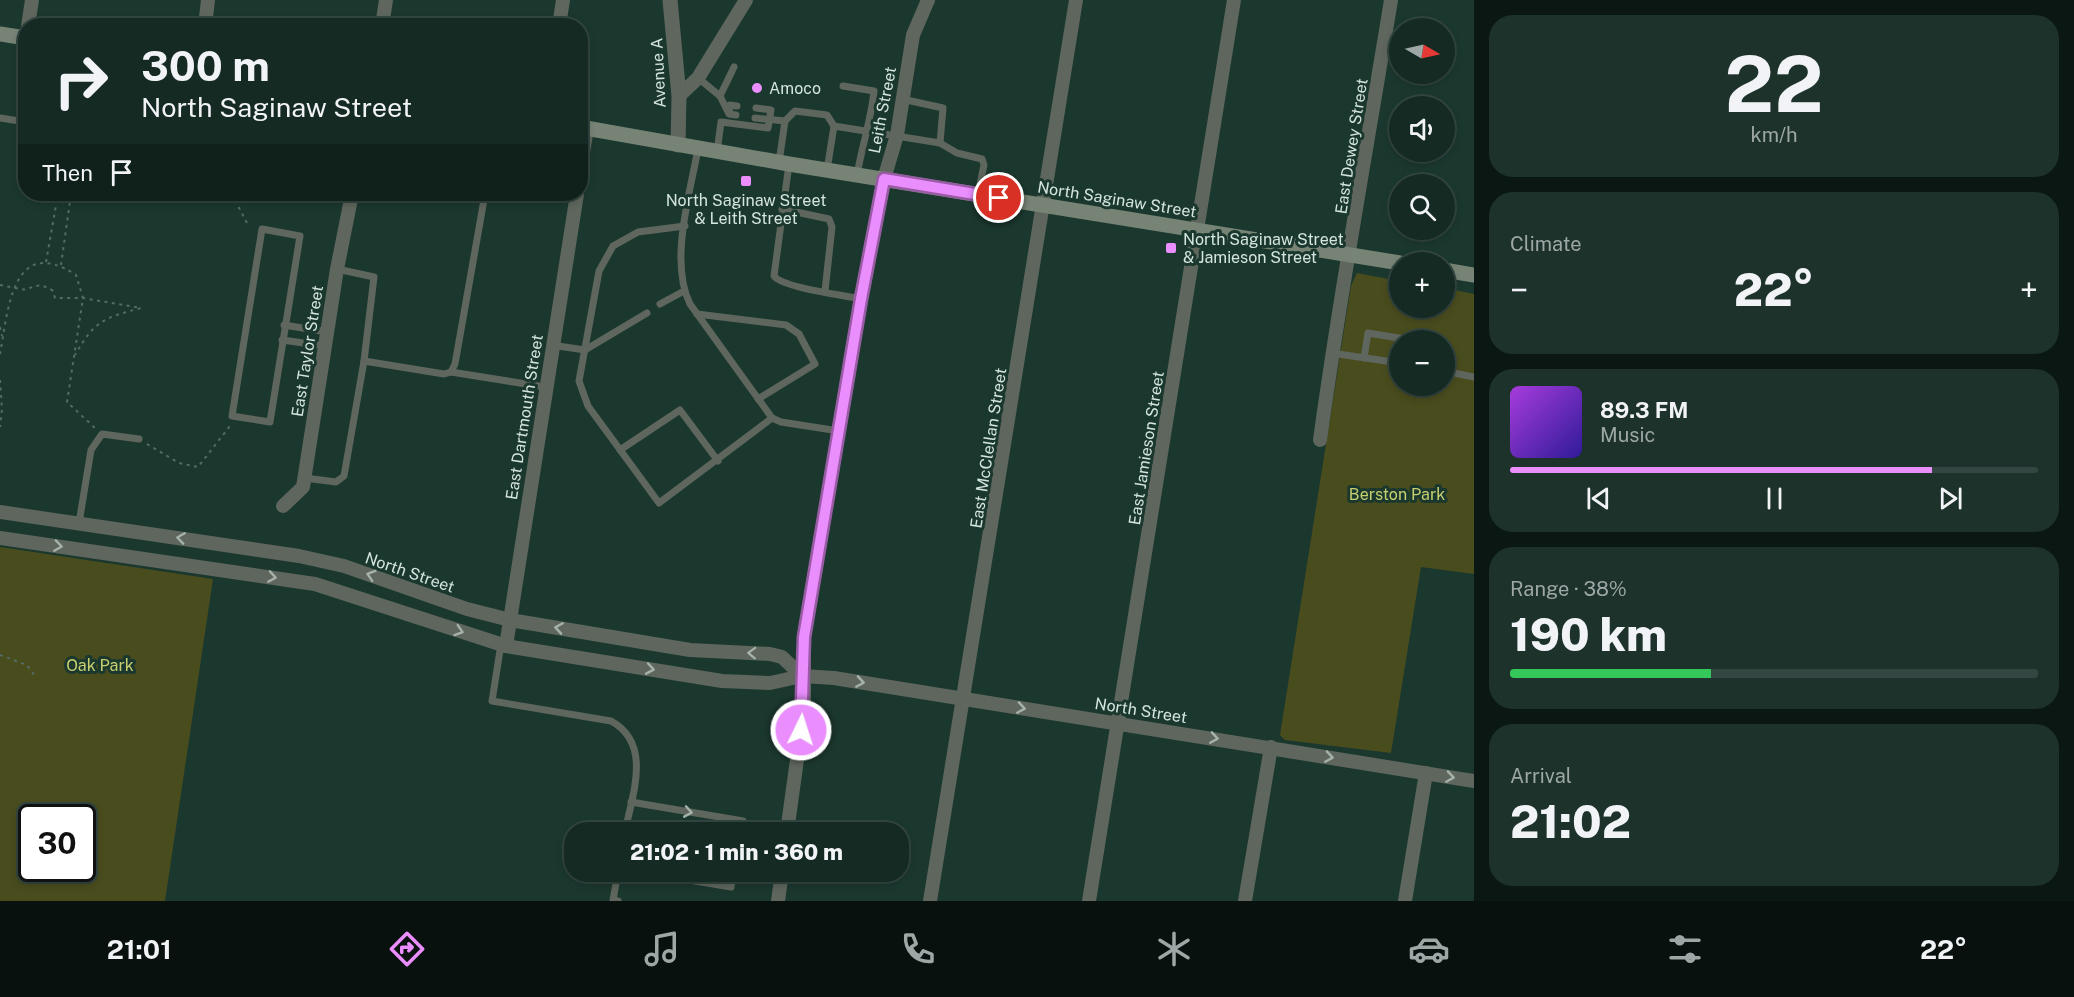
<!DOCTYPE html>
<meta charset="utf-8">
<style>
body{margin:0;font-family:"Public Sans",sans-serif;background:#1d322b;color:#f1f3f6;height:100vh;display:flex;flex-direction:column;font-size:22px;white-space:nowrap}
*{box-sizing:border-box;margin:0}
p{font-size:20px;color:#9da7a6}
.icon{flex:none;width:33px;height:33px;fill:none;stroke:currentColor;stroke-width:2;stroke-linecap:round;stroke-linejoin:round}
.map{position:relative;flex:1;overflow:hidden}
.sheet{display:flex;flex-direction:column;gap:15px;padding:15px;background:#0b1713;width:600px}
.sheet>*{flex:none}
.banner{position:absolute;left:18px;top:18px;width:570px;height:183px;border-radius:24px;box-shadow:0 3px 9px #0003,0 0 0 2px #334641;background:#142a23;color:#f1f3f6;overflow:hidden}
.needle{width:39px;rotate:99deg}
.controls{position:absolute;left:1389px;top:18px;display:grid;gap:12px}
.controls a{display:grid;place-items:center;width:66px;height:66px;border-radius:50%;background:#142a23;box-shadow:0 3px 9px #0003,0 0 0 2px #334641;font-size:30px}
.speed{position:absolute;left:18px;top:804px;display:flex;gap:12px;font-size:30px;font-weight:700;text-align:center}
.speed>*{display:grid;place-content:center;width:78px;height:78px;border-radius:50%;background:#142a23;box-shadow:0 3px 9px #0003,0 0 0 2px #334641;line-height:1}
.speed .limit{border:3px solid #111;border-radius:9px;background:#fff;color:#111}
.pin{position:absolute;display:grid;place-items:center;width:51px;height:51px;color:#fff;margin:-26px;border:3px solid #fff;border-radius:50%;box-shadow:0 2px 6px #0007}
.me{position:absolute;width:66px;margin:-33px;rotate:4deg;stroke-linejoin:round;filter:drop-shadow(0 0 4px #0008)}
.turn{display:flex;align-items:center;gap:21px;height:126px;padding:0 24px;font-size:27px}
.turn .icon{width:78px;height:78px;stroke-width:2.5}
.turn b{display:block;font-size:42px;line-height:51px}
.then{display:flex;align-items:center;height:57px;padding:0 24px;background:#0003;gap:12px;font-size:22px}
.big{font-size:45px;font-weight:800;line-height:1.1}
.sheet .tile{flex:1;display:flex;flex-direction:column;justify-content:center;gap:9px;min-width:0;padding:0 21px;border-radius:24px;background:#1d322b}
.sheet .dial{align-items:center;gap:0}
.dial b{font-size:78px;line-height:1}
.song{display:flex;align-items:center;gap:18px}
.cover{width:72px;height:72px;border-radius:9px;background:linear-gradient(135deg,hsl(280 70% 55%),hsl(250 70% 35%))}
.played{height:6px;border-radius:3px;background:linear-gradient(90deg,#ea8dfd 80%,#334641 80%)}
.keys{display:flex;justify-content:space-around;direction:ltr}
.heat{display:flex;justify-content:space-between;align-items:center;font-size:33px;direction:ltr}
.charge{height:9px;border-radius:4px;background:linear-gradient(90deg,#34c759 38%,#334641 0)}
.trip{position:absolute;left:564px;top:822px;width:345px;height:60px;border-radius:24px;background:#142a23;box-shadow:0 3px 9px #0003,0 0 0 2px #334641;font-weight:800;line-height:60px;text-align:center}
.menu{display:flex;height:96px;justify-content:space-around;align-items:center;background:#08110e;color:#9da7a6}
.menu .icon{width:42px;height:42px}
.menu .active{color:#ea8dfd}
.menu b{font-size:27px;color:#f1f3f6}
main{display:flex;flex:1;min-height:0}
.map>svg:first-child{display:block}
.green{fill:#494c1d;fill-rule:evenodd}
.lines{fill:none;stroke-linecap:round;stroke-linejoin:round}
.path{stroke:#536c64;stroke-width:2;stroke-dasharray:3 4.5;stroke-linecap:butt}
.service{stroke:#5e665d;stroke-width:7}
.minor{stroke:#5e665d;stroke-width:14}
.tertiary{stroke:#5e665d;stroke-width:15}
.secondary{stroke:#778475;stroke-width:15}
.oneway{stroke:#a5b2aa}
.route-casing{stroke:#985ca4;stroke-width:15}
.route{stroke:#ea8dfd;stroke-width:10}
.poi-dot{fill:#ea8dfd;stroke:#1b382f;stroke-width:2}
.labels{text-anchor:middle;stroke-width:6;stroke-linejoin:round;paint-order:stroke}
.street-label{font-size:16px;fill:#d4e4de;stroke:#1b382f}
.poi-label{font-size:16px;fill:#d4e4de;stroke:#1b382f;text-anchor:start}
.park-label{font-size:16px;fill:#c8cf6f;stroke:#1b382f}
</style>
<main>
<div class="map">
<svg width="1474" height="901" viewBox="0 0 1474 901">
<rect width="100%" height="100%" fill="#1b382f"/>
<g class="green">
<path d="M 1357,273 L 1399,281 L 1400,308 L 1444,308 L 1445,288 L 1474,294 L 1474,574 L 1421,567 L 1391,753 L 1285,740 L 1280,735 L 1351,286 ZM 1400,340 L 1444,340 L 1444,386 L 1400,386 Z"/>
<path d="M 0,547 L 213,579 L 165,901 L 0,901 ZM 32,818 L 82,818 L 82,868 L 32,868 Z"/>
</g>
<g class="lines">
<g class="path">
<path d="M 214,194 L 217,198 L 236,202 L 247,223"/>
<path d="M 46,262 L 58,194"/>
<path d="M 61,265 L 71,194"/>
<path d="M 0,285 L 26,290 C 37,284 43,284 53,291 L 55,298 L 83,298 L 141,308 C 104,318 95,320 75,355"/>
<path d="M 0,327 L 2,336"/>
<path d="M 0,354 C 8,311 12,233 76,275 L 83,298 L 67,402 L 95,428"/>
<path d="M 0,380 L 2,409 L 0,427"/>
<path d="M 147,444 L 179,463 L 198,467 L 230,426"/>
<path d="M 0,655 L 27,665 L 35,676"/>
</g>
<g class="service">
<path d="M 698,78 L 720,96 L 729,114 L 736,115"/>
<path d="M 843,86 L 874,91 C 871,120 862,146 857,175"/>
<path d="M 720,96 L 734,67"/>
<path d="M 902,99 L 943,108 L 940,143"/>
<path d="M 729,113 L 730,105 L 737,106"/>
<path d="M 0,118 L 26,122"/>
<path d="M 755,118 L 785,121 L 779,162"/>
<path d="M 785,121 L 795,111 L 827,115 L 834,126"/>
<path d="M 698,149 C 690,193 669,262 690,304 L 772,418 L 781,422 L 839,431"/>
<path d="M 717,152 L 721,122 L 768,128 L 771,110 L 756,108"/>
<path d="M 789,164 L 774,276 C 783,288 844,295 861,299"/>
<path d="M 827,170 L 834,126 L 940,143 L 957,153 L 982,159 L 984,165 L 978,194"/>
<path d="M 782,209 L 829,219 L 832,227 L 825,291"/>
<path d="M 685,226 L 638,232 L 613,246 L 599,271 L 579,381 L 588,406 L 659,503 L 772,418"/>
<path d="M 262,229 L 300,236 L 270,422 L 232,416 Z"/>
<path d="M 337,269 L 374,277 L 364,361"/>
<path d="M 660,304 L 684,291"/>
<path d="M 697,314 L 786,325 L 799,334 L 815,364 L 758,399"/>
<path d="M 284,325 L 327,332"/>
<path d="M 282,340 L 325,346"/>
<path d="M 551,345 L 585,350 L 647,313"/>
<path d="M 1331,353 L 1400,363"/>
<path d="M 1364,358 L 1368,333 L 1411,340"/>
<path d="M 1444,371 L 1474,377"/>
<path d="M 451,372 L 545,387"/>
<path d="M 620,450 L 680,410 L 718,461"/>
<path d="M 305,478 L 336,482 L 344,476 L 364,361 L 444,374 L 451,372 L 455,364 L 485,194"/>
<path d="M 79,523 L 91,450 L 102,434 L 139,439"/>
<path d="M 501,644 L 492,701 L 611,721 C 653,744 632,795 625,832"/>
<path d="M 631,802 L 743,821 L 741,832"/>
<path d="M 655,872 L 654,874 L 731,887 L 734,872"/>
<path d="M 618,901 L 613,900 L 618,872"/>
</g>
<g class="minor">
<path d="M 28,26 L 32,0"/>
<path d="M 205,26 L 208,0"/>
<path d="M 382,26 L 386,0"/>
<path d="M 559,26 L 563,0"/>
<path d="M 679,96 L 698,78 L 746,0"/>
<path d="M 580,170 L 587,128"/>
<path d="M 1320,440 C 1340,293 1367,147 1391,0"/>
<path d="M 283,506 L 303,487 L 337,269 L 352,194"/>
<path d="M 0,512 L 299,556 L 344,566 L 467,609 L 510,620 L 690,650 L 770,654 L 782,657 L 802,676"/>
<path d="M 0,538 L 315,584 L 506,646 L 722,681 L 770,683 L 802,676 L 834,678 L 1474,781"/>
<path d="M 506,646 L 577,194"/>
<path d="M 787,832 L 804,709 L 804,637 L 861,299 L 884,179 L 897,135 L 913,35 L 928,0"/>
<path d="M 778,901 L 782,872"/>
<path d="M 930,901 L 1076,0"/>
<path d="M 1089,901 L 1234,0"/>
<path d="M 1245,901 L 1271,747"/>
<path d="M 1405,901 L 1426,773"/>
</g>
<path class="tertiary" d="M 670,0 L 679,96 L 678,145"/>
<g class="secondary">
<path d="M 0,34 L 26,38"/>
<path d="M 580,127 L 789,164 L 1400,263"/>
<path d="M 1444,270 L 1474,275"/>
</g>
</g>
<defs><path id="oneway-chevron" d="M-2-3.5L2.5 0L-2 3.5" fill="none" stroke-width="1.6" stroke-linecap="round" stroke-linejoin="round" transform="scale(1.5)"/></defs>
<g class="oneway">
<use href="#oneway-chevron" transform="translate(181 538) rotate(-172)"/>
<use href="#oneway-chevron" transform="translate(58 546) rotate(8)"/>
<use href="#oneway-chevron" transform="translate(371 575) rotate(-162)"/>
<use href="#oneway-chevron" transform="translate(272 577) rotate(9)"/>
<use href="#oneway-chevron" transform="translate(559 628) rotate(-171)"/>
<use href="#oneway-chevron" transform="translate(459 631) rotate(18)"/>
<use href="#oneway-chevron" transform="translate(752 653) rotate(-178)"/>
<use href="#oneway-chevron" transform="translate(650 669) rotate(10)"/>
<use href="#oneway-chevron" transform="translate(860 682) rotate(9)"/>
<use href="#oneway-chevron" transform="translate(1021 708) rotate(9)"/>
<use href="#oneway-chevron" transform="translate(1214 738) rotate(9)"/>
<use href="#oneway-chevron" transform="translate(1329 757) rotate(9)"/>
<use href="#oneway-chevron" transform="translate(1450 777) rotate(9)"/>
<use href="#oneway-chevron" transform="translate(688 812) rotate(10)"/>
</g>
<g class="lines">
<defs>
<path id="route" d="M 801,730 L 804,637 L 861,299 L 884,179 L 999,198"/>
</defs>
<use href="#route" class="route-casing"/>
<use href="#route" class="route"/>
</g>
<g class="poi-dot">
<circle cx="757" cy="88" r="6"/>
<rect x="740" y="175" width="12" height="12" rx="3"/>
<rect x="1165" y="242" width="12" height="12" rx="3"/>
</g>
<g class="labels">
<g class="street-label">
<text transform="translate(658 73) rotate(-93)" y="6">Avenue A</text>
<text transform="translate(882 110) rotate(-79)" y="6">Leith Street</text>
<text transform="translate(1351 146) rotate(-81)" y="6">East Dewey Street</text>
<text transform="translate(1117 199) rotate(9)" y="6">North Saginaw Street</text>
<text transform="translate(307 351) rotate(-81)" y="6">East Taylor Street</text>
<text transform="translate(524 417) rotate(-81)" y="6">East Dartmouth Street</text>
<text transform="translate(988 448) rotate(-81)" y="6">East McClellan Street</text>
<text transform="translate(1146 448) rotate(-81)" y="6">East Jamieson Street</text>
<text transform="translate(410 572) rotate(19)" y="6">North Street</text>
<text transform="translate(1141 710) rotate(9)" y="6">North Street</text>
</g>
<g class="poi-label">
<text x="769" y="94">Amoco</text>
<text x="746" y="206" text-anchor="middle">North Saginaw Street<tspan x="746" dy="18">&amp; Leith Street</tspan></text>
<text x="1183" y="245">North Saginaw Street<tspan x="1183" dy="18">&amp; Jamieson Street</tspan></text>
</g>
<g class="park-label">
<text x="1397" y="500">Berston Park</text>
<text x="100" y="671">Oak Park</text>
</g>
</g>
</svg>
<div class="controls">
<a><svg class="needle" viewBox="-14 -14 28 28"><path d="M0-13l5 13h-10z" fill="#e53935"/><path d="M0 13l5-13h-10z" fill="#9da7a6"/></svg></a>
<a><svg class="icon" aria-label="sound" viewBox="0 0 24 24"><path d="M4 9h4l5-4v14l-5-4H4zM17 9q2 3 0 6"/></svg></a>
<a><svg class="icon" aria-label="search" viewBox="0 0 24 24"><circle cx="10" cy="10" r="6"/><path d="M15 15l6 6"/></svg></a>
<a>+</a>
<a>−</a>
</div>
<div class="speed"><div class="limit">30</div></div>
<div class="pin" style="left:999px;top:198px;background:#d93025"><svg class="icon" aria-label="arrive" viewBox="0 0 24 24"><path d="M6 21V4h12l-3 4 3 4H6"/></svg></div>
<svg class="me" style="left:801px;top:730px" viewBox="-20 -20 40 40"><circle r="17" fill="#ea8dfd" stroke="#fff" stroke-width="3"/><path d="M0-11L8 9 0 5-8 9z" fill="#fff"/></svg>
<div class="trip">21:02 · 1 min · 360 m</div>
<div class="banner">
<div class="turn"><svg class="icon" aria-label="right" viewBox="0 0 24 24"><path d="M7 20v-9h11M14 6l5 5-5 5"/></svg><div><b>300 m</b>North Saginaw Street</div></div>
<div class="then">Then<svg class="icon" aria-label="arrive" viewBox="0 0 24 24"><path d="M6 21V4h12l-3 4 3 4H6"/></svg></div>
</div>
</div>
<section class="sheet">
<div class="tile dial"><b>22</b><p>km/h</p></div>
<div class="tile"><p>Climate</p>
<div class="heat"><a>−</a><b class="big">22°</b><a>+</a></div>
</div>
<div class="tile">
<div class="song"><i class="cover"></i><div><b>89.3 FM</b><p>Music</p></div></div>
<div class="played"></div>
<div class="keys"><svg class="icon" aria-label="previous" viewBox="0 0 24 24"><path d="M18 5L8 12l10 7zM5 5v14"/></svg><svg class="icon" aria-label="pause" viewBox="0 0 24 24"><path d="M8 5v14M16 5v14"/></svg><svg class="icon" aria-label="next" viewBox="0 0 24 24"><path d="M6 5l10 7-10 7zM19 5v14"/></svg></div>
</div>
<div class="tile"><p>Range · 38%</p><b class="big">190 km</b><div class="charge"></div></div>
<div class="tile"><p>Arrival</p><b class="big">21:02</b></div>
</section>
</main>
<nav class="menu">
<b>21:01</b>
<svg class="icon active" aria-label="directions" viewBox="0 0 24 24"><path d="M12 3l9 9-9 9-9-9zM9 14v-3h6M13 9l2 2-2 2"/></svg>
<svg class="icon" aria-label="music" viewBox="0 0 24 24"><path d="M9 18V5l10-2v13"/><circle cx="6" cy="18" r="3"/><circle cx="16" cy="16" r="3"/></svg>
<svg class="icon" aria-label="phone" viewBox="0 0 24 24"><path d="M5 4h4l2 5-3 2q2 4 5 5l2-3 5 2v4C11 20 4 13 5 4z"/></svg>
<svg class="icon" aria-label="climate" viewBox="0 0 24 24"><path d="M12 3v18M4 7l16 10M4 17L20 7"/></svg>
<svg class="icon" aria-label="car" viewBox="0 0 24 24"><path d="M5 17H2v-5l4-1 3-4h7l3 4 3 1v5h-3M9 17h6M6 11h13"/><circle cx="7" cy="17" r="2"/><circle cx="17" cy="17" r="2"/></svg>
<svg class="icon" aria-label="filters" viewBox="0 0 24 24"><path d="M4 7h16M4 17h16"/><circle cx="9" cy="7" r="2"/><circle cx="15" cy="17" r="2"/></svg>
<b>22°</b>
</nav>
